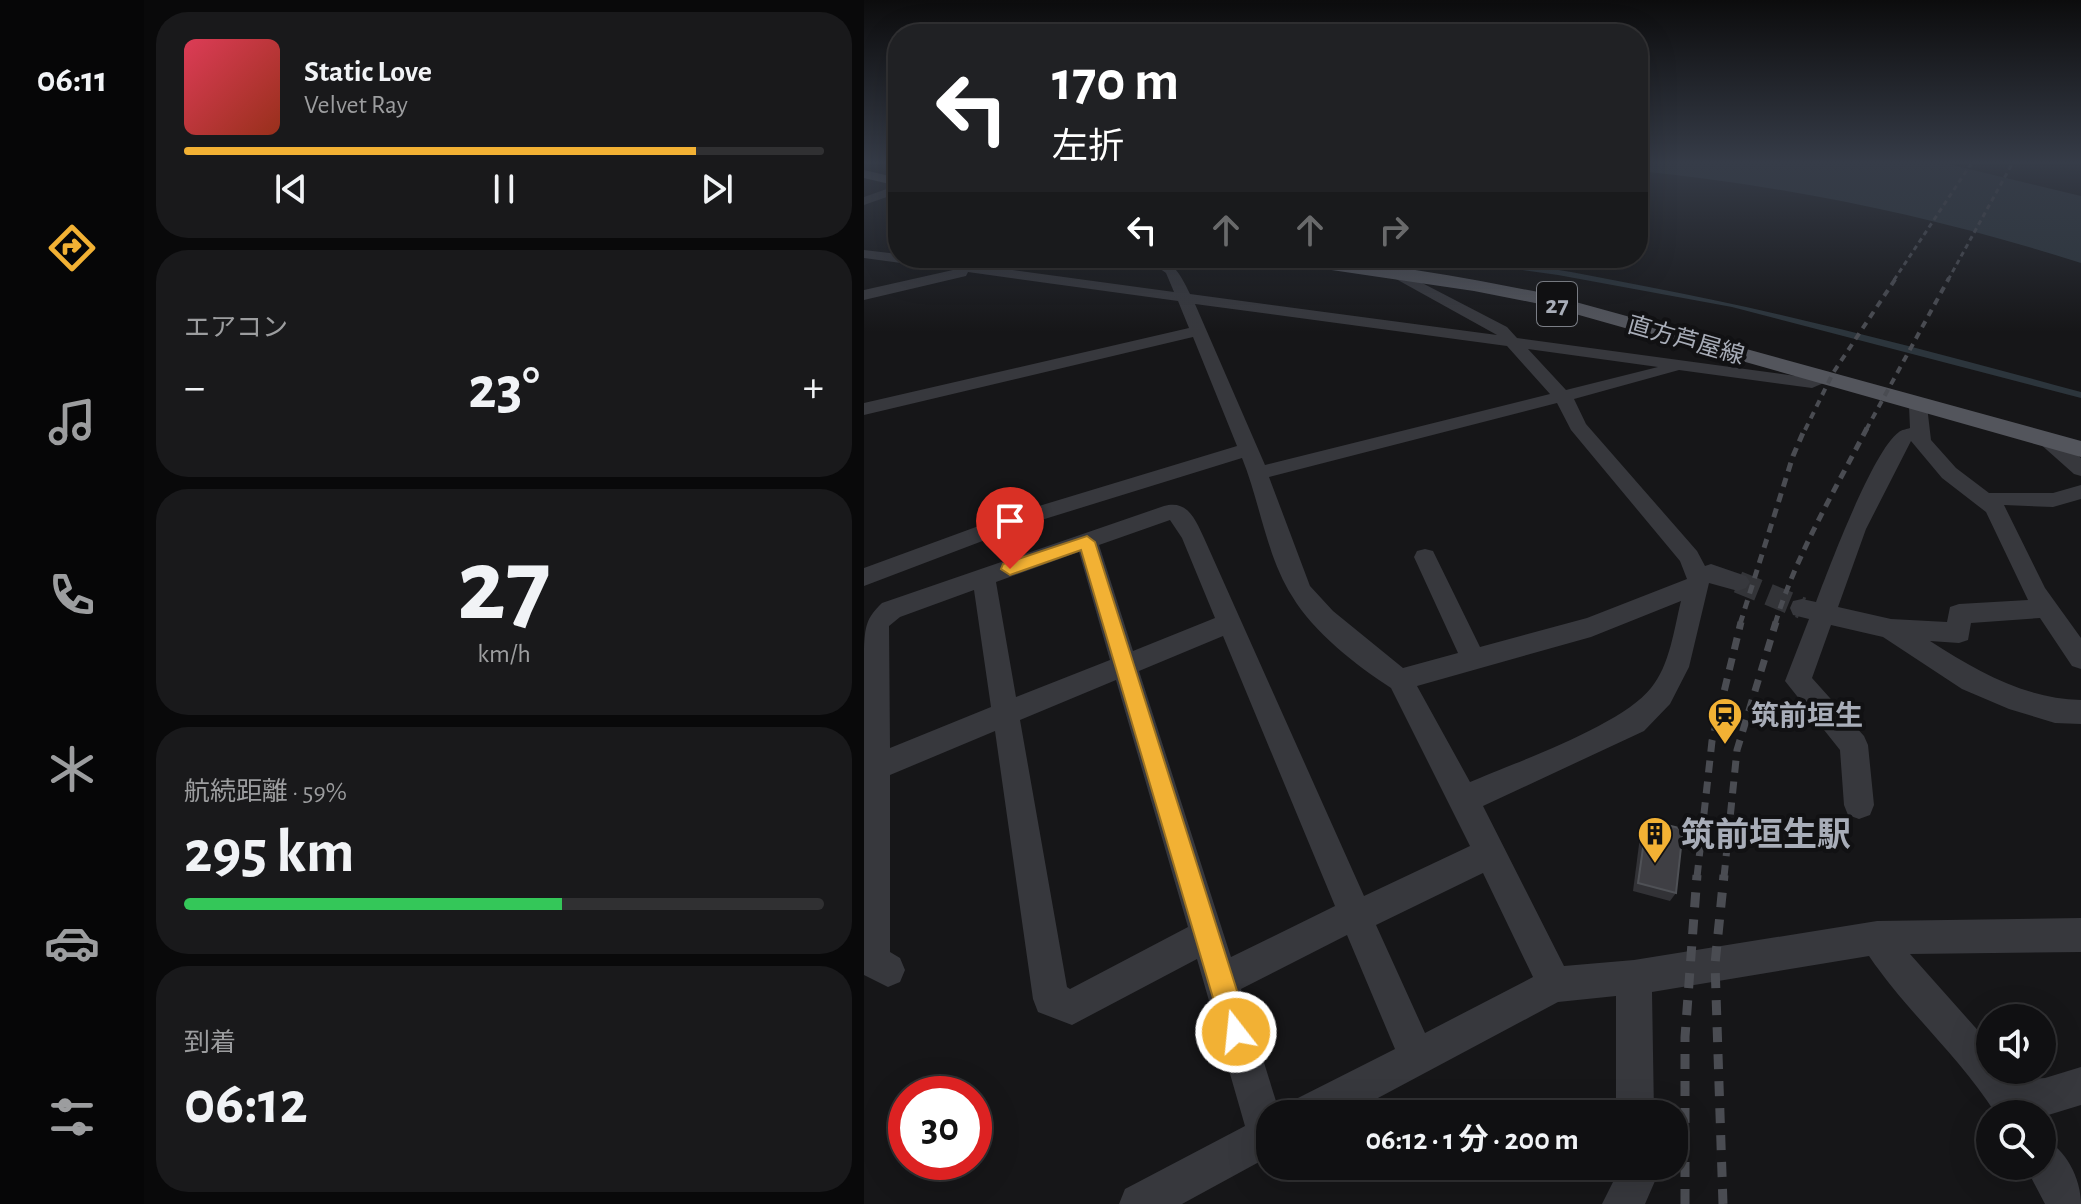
<!DOCTYPE html>
<html lang="ja">
<meta charset="utf-8">
<style>
body{margin:0;font-family:"Alegreya Sans","Noto Sans JP",sans-serif;background:#19191b;color:#f1f3f6;height:100vh;display:flex;flex-direction:column;font-size:30px;white-space:nowrap}
*{box-sizing:border-box;margin:0}
p{font-size:26px;color:#9c9d9f}
.icon{flex:none;width:44px;height:44px;fill:none;stroke:currentColor;stroke-width:2;stroke-linecap:round;stroke-linejoin:round}
.map{position:relative;flex:1;overflow:hidden}
.sheet{display:flex;flex-direction:column;gap:12px;padding:12px;background:#09090a;width:720px}
.sheet>*{flex:none}
.banner{position:absolute;left:24px;top:24px;width:760px;height:244px;border-radius:32px;box-shadow:0 8px 32px #0002,0 0 0 2px #303032;background:#202124;color:#fff;overflow:hidden}
.buttons{position:absolute;left:1112px;top:1004px;display:grid;gap:16px}
.buttons a{display:grid;place-items:center;width:80px;height:80px;border-radius:50%;background:#101012;box-shadow:0 8px 32px #0002,0 0 0 2px #303032;font-size:40px}
.speed{position:absolute;left:24px;top:1076px;display:flex;gap:16px;font-size:40px;font-weight:700;text-align:center}
.speed>*{display:grid;place-content:center;width:104px;height:104px;border-radius:50%;background:#101012;box-shadow:0 8px 32px #0002,0 0 0 2px #303032;line-height:1}
.speed .limit{border:12px solid #d22;background:#fff;color:#111}
.pin{position:absolute;display:grid;place-items:center;width:68px;height:68px;color:#fff;margin:-82px -34px;border-radius:50% 50% 50% 0;rotate:-45deg;box-shadow:0 0 8px #0007}
.pin .icon{rotate:45deg}
.me{position:absolute;width:88px;margin:-44px;rotate:344deg;stroke-linejoin:round;filter:drop-shadow(0 0 6px #0008)}
.turn{display:flex;align-items:center;gap:28px;height:168px;padding:0 32px;font-size:36px}
.turn .icon{width:104px;height:104px;stroke-width:2.5}
.turn b{display:block;font-size:56px;line-height:68px}
.lanes{display:flex;align-items:center;height:76px;padding:0 32px;background:#0003;justify-content:center;gap:40px;direction:ltr}
.lanes .off{opacity:.35}
.big{font-size:60px;font-weight:700;line-height:1.1}
.sheet .widget{flex:1;display:flex;flex-direction:column;justify-content:center;gap:12px;min-width:0;padding:0 28px;border-radius:32px;background:#19191b}
.sheet .dial{align-items:center;gap:0}
.dial b{font-size:104px;line-height:1}
.song{display:flex;align-items:center;gap:24px}
.cover{width:96px;height:96px;border-radius:12px;background:linear-gradient(135deg,hsl(350 70% 55%),hsl(10 70% 35%))}
.played{height:8px;border-radius:4px;background:linear-gradient(90deg,#f2b134 80%,#303032 80%)}
.keys{display:flex;justify-content:space-around;direction:ltr}
.heat{display:flex;justify-content:space-between;align-items:center;font-size:44px;direction:ltr}
.charge{height:12px;border-radius:6px;background:linear-gradient(90deg,#34c759 59%,#303032 0)}
.trip{position:absolute;left:392px;top:1100px;width:432px;height:80px;border-radius:32px;background:#101012;box-shadow:0 8px 32px #0002,0 0 0 2px #303032;font-weight:700;line-height:80px;text-align:center}
main{display:flex;flex:1;min-height:0}
.menu{display:flex;flex-direction:column;width:144px;justify-content:space-around;align-items:center;background:#060607;color:#9c9d9f}
.menu .icon{width:56px;height:56px}
.menu .current{color:#f2b134}
.menu b{font-size:36px;color:#f1f3f6}
.map>svg:first-child{display:block}
.water{fill:#2c353c}
.lines{fill:none;stroke-linecap:round;stroke-linejoin:round}
.minor-tunnel{stroke:#333438;stroke-width:22;stroke-dasharray:22 11;stroke-linecap:butt}
.minor{fill:#37383d;fill-rule:evenodd}
.major{fill:#53555c;fill-rule:evenodd}
.rail-far4{stroke:#4a4c52;stroke-width:3;stroke-dasharray:5 4;stroke-linecap:butt}
.rail-far3{stroke:#4a4c52;stroke-width:4;stroke-dasharray:7 6;stroke-linecap:butt}
.rail-far2{stroke:#4a4c52;stroke-width:5;stroke-dasharray:9 7;stroke-linecap:butt}
.rail-far1{stroke:#4a4c52;stroke-width:7;stroke-dasharray:12 9;stroke-linecap:butt}
.rail{stroke:#4a4c52;stroke-width:9;stroke-dasharray:15 12;stroke-linecap:butt}
.wall{fill:#323236}
.building{fill:#3f3f44;stroke:#4f5156;stroke-width:2}
.route{fill:#f2b134;stroke:#9d7322;stroke-width:2}
.labels{text-anchor:middle;stroke-width:8;stroke-linejoin:round;paint-order:stroke}
.far-street-label{font-size:24px;fill:#a8adb8;stroke:#111113}
.shield{fill:#111113;stroke:#7b7e86;stroke-width:2}
.shield-label{font-size:26px;font-weight:bold;fill:#a8adb8}
.poi-label{font-size:28px;font-weight:bold;fill:#a8adb8;stroke:#111113;text-anchor:start}
.near-poi-label{font-size:34px;font-weight:bold;fill:#a8adb8;stroke:#111113;text-anchor:start}
</style>
<main>
<nav class="menu">
<b>06:11</b>
<svg class="icon current" aria-label="directions" viewBox="0 0 24 24"><path d="M12 3l9 9-9 9-9-9zM9 14v-3h6M13 9l2 2-2 2"/></svg>
<svg class="icon" aria-label="music" viewBox="0 0 24 24"><path d="M9 18V5l10-2v13"/><circle cx="6" cy="18" r="3"/><circle cx="16" cy="16" r="3"/></svg>
<svg class="icon" aria-label="phone" viewBox="0 0 24 24"><path d="M5 4h4l2 5-3 2q2 4 5 5l2-3 5 2v4C11 20 4 13 5 4z"/></svg>
<svg class="icon" aria-label="climate" viewBox="0 0 24 24"><path d="M12 3v18M4 7l16 10M4 17L20 7"/></svg>
<svg class="icon" aria-label="car" viewBox="0 0 24 24"><path d="M5 17H2v-5l4-1 3-4h7l3 4 3 1v5h-3M9 17h6M6 11h13"/><circle cx="7" cy="17" r="2"/><circle cx="17" cy="17" r="2"/></svg>
<svg class="icon" aria-label="filters" viewBox="0 0 24 24"><path d="M4 7h16M4 17h16"/><circle cx="9" cy="7" r="2"/><circle cx="15" cy="17" r="2"/></svg>
</nav>
<section class="sheet">
<div class="widget">
<div class="song"><i class="cover"></i><div><b>Static Love</b><p>Velvet Ray</p></div></div>
<div class="played"></div>
<div class="keys"><svg class="icon" aria-label="previous" viewBox="0 0 24 24"><path d="M18 5L8 12l10 7zM5 5v14"/></svg><svg class="icon" aria-label="pause" viewBox="0 0 24 24"><path d="M8 5v14M16 5v14"/></svg><svg class="icon" aria-label="next" viewBox="0 0 24 24"><path d="M6 5l10 7-10 7zM19 5v14"/></svg></div>
</div>
<div class="widget"><p>エアコン</p>
<div class="heat"><a>−</a><b class="big">23°</b><a>+</a></div>
</div>
<div class="widget dial"><b>27</b><p>km/h</p></div>
<div class="widget"><p>航続距離 · 59%</p><b class="big">295 km</b><div class="charge"></div></div>
<div class="widget"><p>到着</p><b class="big">06:12</b></div>
</section>
<div class="map">
<svg width="1217" height="1204" viewBox="0 0 1217 1204">
<rect width="100%" height="100%" fill="#161618"/>
<g class="water">
<path d="M 774,164 L 1084,164 L 1217,196 L 1217,263 C 1073,217 925,186 774,171 Z"/>
<path d="M 574,258 C 645,258 716,274 785,287 C 931,315 1074,353 1217,392 L 1217,398 L 868,307 L 694,275 Z"/>
</g>
<g class="lines">
<path class="minor-tunnel" d="M 874,582 L 938,608"/>
<g class="minor">
<path d="M 34,185 L 34,193 L 0,205 L 0,197 Z"/>
<path d="M 0,250 L 34,254 L 34,258 L 61,258 L 310,292 L 302,273 L 281,258 C 308,258 315,271 326,294 L 633,335 L 532,279 L 532,273 L 537,272 L 643,327 L 653,338 L 947,378 L 966,375 L 969,379 L 948,388 L 815,370 L 710,399 L 722,424 L 833,551 L 841,566 L 847,564 L 882,576 L 886,582 L 882,588 L 874,591 L 845,583 L 825,667 L 806,704 L 780,731 L 619,806 L 700,966 L 770,960 L 1013,921 L 1217,918 L 1217,952 L 1046,954 L 1126,1044 L 1126,1070 L 1147,1070 L 1154,1080 L 1181,1078 L 1217,1067 L 1217,1105 L 1181,1116 L 1132,1114 C 1096,1057 1043,1012 1005,956 L 788,992 L 790,1114 L 752,1114 L 752,996 L 694,1002 L 484,1114 L 425,1114 L 430,1100 L 531,1049 L 483,935 L 377,989 L 416,1114 L 406,1114 L 406,1156 L 318,1204 L 255,1204 L 261,1189 L 381,1126 L 333,959 L 208,1025 L 174,1012 L 169,999 L 131,731 L 26,775 L 26,952 L 36,958 L 41,970 L 36,982 L 24,987 L 0,975 L 0,649 C 1,627 2,618 18,603 L 300,506 C 324,499 332,521 340,538 L 500,896 L 606,846 L 527,688 C 492,665 450,633 428,596 C 402,555 396,502 378,458 L 158,526 L 0,586 L 0,568 L 142,516 L 373,446 L 329,337 L 0,415 L 0,403 L 325,328 L 314,301 L 104,272 L 102,276 L 0,300 L 0,290 L 89,270 L 0,258 ZM 331,304 L 643,346 L 686,394 L 401,465 ZM 664,349 L 794,367 L 702,390 ZM 693,403 L 707,430 L 816,561 L 823,579 L 723,618 L 616,647 L 569,551 L 561,549 L 553,551 L 550,557 L 594,653 L 539,668 L 469,611 L 446,586 L 405,477 ZM 306,520 L 318,538 L 351,618 L 269,651 L 235,545 ZM 215,552 L 246,660 L 152,697 L 132,582 ZM 110,590 L 127,707 L 26,748 L 25,626 L 36,617 ZM 817,601 C 810,629 806,665 787,688 C 758,725 653,762 606,782 L 553,686 L 727,637 ZM 359,636 L 471,906 L 367,957 L 275,671 ZM 252,680 L 324,927 L 206,989 L 203,987 L 156,720 ZM 619,873 L 669,977 L 561,1033 L 512,925 Z"/>
<path d="M 1054,401 L 1063,406 L 1067,440 L 1092,468 L 1125,493 L 1189,493 L 1217,485 L 1217,499 L 1189,507 L 1140,505 L 1181,588 L 1217,638 L 1217,669 L 1208,666 L 1176,618 L 1107,623 L 1104,640 L 1095,643 L 1066,641 C 1113,671 1159,698 1217,700 L 1217,724 L 1191,723 L 1145,709 L 1098,689 L 1019,637 L 967,625 L 948,678 L 1000,736 L 1004,745 L 1010,805 L 1006,815 L 995,819 L 984,815 L 980,805 L 976,750 L 921,681 L 945,619 L 929,615 L 926,608 L 929,601 L 938,599 L 952,602 C 965,568 1009,450 1035,432 C 1037,430 1043,429 1046,428 L 1045,406 ZM 1047,441 L 1078,478 L 1122,512 L 1164,600 L 1095,604 L 1086,607 L 1083,622 L 1027,619 L 974,607 L 1002,529 Z"/>
<path d="M 1181,432 L 1188,434 L 1217,458 L 1217,476 L 1210,474 L 1174,442 L 1171,438 L 1174,434 Z"/>
<path d="M 1178,1138 C 1202,1148 1217,1179 1217,1204 L 1181,1204 L 1161,1166 L 1178,1166 Z"/>
<path d="M 751,1166 L 791,1166 L 791,1181 L 781,1204 L 738,1204 L 751,1178 Z"/>
</g>
<g class="major">
<path d="M 0,170 L 34,178 L 34,186 L 0,178 Z"/>
<path d="M 411,258 C 501,258 591,276 679,293 L 1217,441 L 1217,457 L 676,304 L 610,291 L 420,263 Z"/>
</g>
<g class="rail-far4">
<path d="M 1030,280 L 1107,164"/>
<path d="M 1084,280 L 1148,164"/>
</g>
<g class="rail-far3">
<path d="M 941,430 L 969,373 L 1032,278"/>
<path d="M 1002,430 L 1085,278"/>
</g>
<g class="rail-far2">
<path d="M 876,624 L 929,456 L 941,428"/>
<path d="M 911,624 C 932,555 970,492 1003,428"/>
</g>
<g class="rail-far1">
<path d="M 833,877 L 848,741 L 877,622"/>
<path d="M 860,877 L 873,750 L 912,622"/>
</g>
<g class="rail">
<path d="M 821,1204 L 821,1037 L 833,875"/>
<path d="M 859,1204 L 851,964 L 860,875"/>
</g>
</g>
<path class="wall" d="M 783,820 L 812,893 L 806,901 L 769,891 L 777,829 Z"/>
<path class="building" d="M 783,820 L 819,829 L 812,893 L 774,883 Z"/>
<linearGradient id="sky" x2="0" y2="1"><stop stop-color="#0c0c0d"/><stop offset="0.49" stop-color="#363c48"/><stop offset="1" stop-color="#363c48" stop-opacity="0"/></linearGradient>
<rect width="1217" height="332" fill="url(#sky)"/>
<path class="route" d="M 223,536 L 231,542 L 386,1032 L 382,1042 L 372,1046 L 363,1042 L 359,1032 L 217,550 L 146,575 L 137,569 L 139,564 Z"/>
<defs>
<symbol id="station-pin" viewBox="-11 -11 22 30"><path d="M0 17L-7.5 6A9.5 9.5 0 1 1 7.5 6Z" fill="#f2b134" stroke="#111113"/><path d="M-3-6H3Q5-6 5-4V2Q5 4 3 4L4.5 6H3L1.5 4h-3L-3 6H-4.5L-3 4Q-5 4-5 2V-4Q-5-6-3-6ZM-3.5-4v3h7v-3ZM-3.5 1v1.5H-2V1ZM2 1v1.5H3.5V1Z" fill="#111"/></symbol>
<symbol id="building-pin" viewBox="-11 -11 22 30"><path d="M0 17L-7.5 6A9.5 9.5 0 1 1 7.5 6Z" fill="#f2b134" stroke="#111113"/><path d="M-4-6H4V6H1V3H-1V6H-4ZM-2.5-4.3h1.7v1.8h-1.7ZM.8-4.3h1.7v1.8H.8ZM-2.5-1h1.7V.8h-1.7ZM.8-1h1.7V.8H.8Z" fill="#111"/></symbol>
</defs>
<g fill-rule="evenodd">
<use href="#station-pin" x="841" y="695" width="40" height="54"/>
<use href="#building-pin" x="771" y="814" width="40" height="54"/>
</g>
<g class="labels">
<g class="far-street-label">
<text transform="translate(822 340) rotate(16)" y="8">直方芦屋線</text>
</g>
<rect class="shield" x="673" y="282" width="40" height="44" rx="6"/>
<g class="shield-label">
<text x="693" y="313">27</text>
</g>
<g class="poi-label">
<text x="887" y="725">筑前垣生</text>
</g>
<g class="near-poi-label">
<text x="817" y="846">筑前垣生駅</text>
</g>
</g>
</svg>
<div class="buttons">
<a><svg class="icon" aria-label="sound" viewBox="0 0 24 24"><path d="M4 9h4l5-4v14l-5-4H4zM17 9q2 3 0 6"/></svg></a>
<a><svg class="icon" aria-label="search" viewBox="0 0 24 24"><circle cx="10" cy="10" r="6"/><path d="M15 15l6 6"/></svg></a>
</div>
<div class="speed"><div class="limit">30</div></div>
<div class="pin" style="left:146px;top:569px;background:#d93025"><svg class="icon" aria-label="arrive" viewBox="0 0 24 24"><path d="M6 21V4h12l-3 4 3 4H6"/></svg></div>
<svg class="me" style="left:372px;top:1032px" viewBox="-20 -20 40 40"><circle r="17" fill="#f2b134" stroke="#fff" stroke-width="3"/><path d="M0-11L8 9 0 5-8 9z" fill="#fff"/></svg>
<div class="trip">06:12 · 1 分 · 200 m</div>
<div class="banner">
<div class="turn"><svg class="icon" aria-label="left" viewBox="0 0 24 24"><path d="M17 20v-9H6M10 6l-5 5 5 5"/></svg><div><b>170 m</b>左折</div></div>
<div class="lanes"><svg class="icon" aria-label="left" viewBox="0 0 24 24"><path d="M17 20v-9H6M10 6l-5 5 5 5"/></svg><svg class="icon off" aria-label="ahead" viewBox="0 0 24 24"><path d="M12 20V5M6 11l6-6 6 6"/></svg><svg class="icon off" aria-label="ahead" viewBox="0 0 24 24"><path d="M12 20V5M6 11l6-6 6 6"/></svg><svg class="icon off" aria-label="right" viewBox="0 0 24 24"><path d="M7 20v-9h11M14 6l5 5-5 5"/></svg></div>
</div>
</div>
</main>
